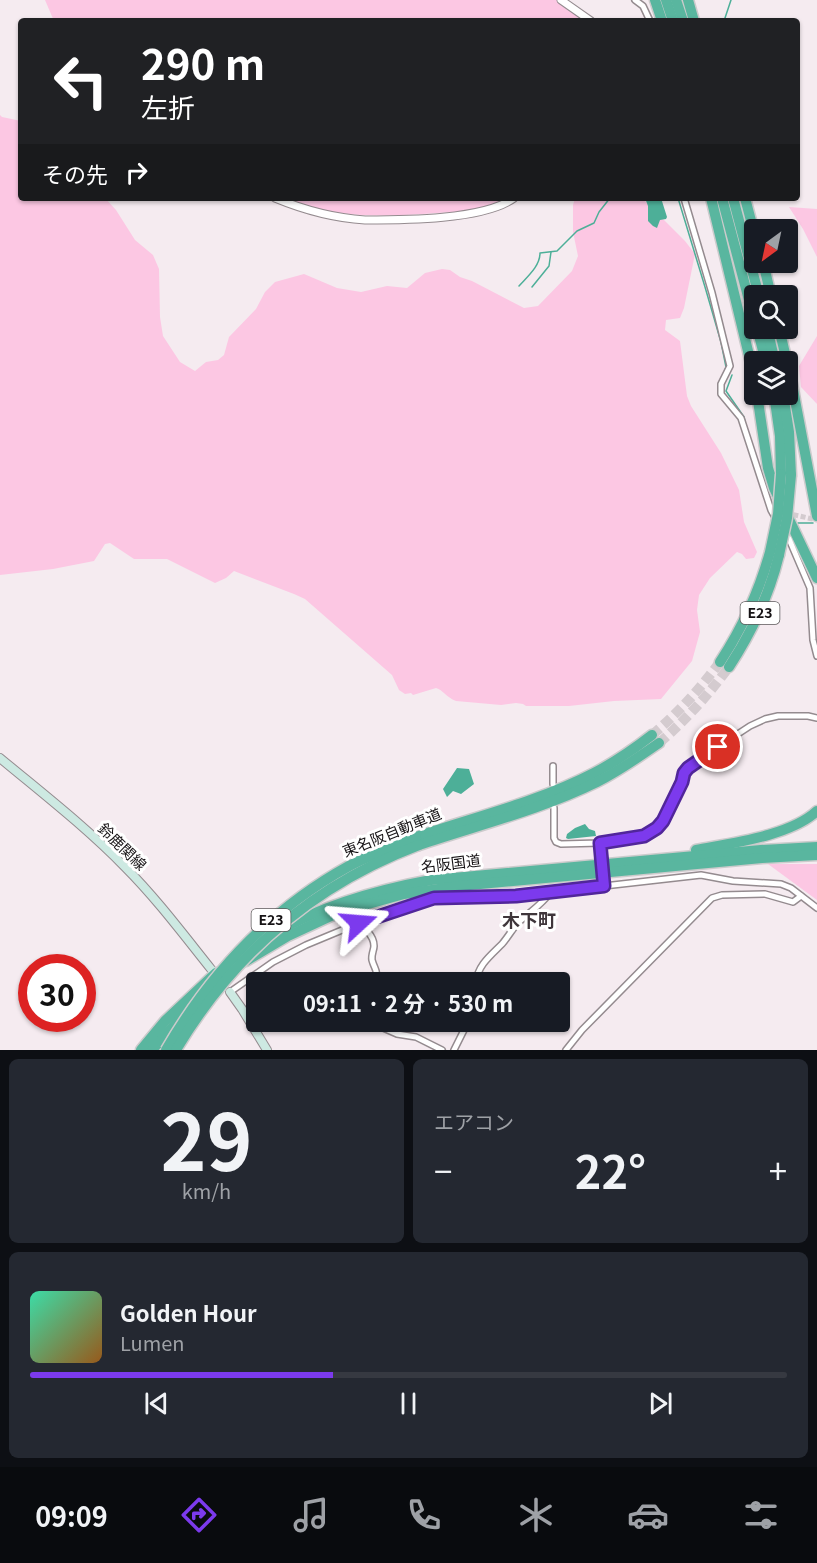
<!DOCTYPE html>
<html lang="ja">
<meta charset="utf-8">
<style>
body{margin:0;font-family:Georgia,"Noto Sans JP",serif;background:#242831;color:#f1f3f6;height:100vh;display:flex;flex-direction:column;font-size:22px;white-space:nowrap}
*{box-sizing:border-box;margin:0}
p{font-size:20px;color:#9ea1a6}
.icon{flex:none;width:33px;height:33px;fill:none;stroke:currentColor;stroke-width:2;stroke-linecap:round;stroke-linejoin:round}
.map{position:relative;height:1050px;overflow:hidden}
.details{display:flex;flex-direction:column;gap:9px;padding:9px;background:#0d0f14;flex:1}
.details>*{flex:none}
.top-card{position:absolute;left:18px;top:18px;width:782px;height:183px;border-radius:6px;box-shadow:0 2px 4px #0004;background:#202124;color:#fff;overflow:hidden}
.needle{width:39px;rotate:213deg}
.tools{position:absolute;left:744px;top:219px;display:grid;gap:12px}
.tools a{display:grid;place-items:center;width:54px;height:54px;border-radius:6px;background:#171b24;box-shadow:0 2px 4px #0004;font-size:30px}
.speed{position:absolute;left:18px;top:954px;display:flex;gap:12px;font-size:30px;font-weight:700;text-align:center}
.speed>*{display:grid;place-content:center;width:78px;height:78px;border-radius:50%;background:#171b24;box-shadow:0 2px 4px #0004;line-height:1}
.speed .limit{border:9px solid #d22;background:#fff;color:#111}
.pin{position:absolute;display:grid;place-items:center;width:51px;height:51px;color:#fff;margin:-26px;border:3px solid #fff;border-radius:50%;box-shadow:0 2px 6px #0007}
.me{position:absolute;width:66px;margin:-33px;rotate:71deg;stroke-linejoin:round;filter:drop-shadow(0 0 4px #0008)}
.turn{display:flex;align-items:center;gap:21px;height:126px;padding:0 24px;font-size:27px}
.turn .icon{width:78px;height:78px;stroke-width:2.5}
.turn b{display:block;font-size:42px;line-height:51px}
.then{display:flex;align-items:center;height:57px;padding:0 24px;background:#0003;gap:12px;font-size:22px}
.big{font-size:45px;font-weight:700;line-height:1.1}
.details .widget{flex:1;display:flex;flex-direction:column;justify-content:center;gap:9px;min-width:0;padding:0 21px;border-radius:9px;background:#242831}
.details .dial{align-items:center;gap:0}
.dial b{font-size:78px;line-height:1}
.song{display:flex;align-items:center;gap:18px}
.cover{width:72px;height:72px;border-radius:9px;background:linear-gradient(135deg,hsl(160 70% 55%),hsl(30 70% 35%))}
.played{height:6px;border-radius:3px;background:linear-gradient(90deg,#7c3aed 40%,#363941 40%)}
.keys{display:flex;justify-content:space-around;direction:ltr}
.heat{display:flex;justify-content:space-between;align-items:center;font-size:33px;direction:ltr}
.details .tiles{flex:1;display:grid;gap:9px;grid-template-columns:1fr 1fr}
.widget:last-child{grid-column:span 2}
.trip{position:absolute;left:246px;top:972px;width:324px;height:60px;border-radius:6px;background:#171b24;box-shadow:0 2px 4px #0004;font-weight:700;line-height:60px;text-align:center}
.menu{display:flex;height:96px;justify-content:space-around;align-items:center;background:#090b0e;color:#9ea1a6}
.menu .icon{width:42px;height:42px}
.menu .active{color:#7c3aed}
.menu b{font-size:27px;color:#f1f3f6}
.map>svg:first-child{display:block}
.green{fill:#fcc7e3}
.water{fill:#4daf98}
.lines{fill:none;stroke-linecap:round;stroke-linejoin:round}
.stream{stroke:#4daf98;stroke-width:1.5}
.minor-tunnel{stroke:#d4cbcf;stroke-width:5;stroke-dasharray:5 2.5;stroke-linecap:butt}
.motorway-tunnel{stroke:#d4cbcf;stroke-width:10;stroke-dasharray:10 5;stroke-linecap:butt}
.minor-casing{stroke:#948b8f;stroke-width:8}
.tertiary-casing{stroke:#948b8f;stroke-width:9}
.secondary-casing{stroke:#948b8f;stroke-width:10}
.motorway-casing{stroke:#cccbcc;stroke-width:13}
.minor{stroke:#fff;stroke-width:5}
.tertiary{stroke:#fff;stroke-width:7}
.secondary{stroke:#cde9e2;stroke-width:8}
.motorway{stroke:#59b69f;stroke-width:10}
.minor-bridge-casing{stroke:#948b8f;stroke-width:8;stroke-linecap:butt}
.motorway-bridge-casing{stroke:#cccbcc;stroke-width:13;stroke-linecap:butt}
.minor-bridge{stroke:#fff;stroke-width:5}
.motorway-bridge{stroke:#59b69f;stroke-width:10}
.route-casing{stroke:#51269a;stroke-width:15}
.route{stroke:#7c3aed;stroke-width:10}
.labels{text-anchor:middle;stroke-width:6;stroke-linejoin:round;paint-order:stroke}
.shield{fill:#fff;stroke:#5c5a5b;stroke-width:1.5}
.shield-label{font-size:14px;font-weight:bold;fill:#161315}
.street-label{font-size:15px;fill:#161315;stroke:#fff}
.quarter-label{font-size:18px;font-weight:bold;fill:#3f363b;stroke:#fff}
</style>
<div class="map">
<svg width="817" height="1050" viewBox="0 0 817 1050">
<rect width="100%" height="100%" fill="#f5ebf0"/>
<g class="green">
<path d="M 45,0 L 557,0 L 561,5 L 586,21 L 54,21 Z"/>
<path d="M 0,115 L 2,117 L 21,121 L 21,198 L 105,198 L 116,210 L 135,240 L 153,255 L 159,269 L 160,317 L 163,336 L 180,362 L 195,371 L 206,362 L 218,360 L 224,355 L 229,337 L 256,309 L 265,292 L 275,282 L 304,274 L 337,288 L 361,292 L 387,286 L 407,288 L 425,273 L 442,269 L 450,270 L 460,277 L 472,281 L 524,308 L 538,306 L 572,271 L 578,256 L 573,232 L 573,205 L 575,198 L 642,198 L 685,241 L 695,254 L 684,308 L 680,318 L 666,320 L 665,330 L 680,341 L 687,396 L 691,406 L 721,453 L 739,490 L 744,522 L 757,552 L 754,558 L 746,559 L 742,554 L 737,552 L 710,578 L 699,595 L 697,610 L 700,632 L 692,661 L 661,699 L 614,701 L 569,706 L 526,706 L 523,704 L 516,703 L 501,705 L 456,701 C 446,697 443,690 436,688 L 413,695 L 411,693 L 405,694 L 399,690 L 392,675 L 305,599 L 294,594 L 234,571 L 226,578 L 215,583 L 167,559 L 134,559 L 110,543 L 105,544 L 94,561 L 53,569 L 0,575 Z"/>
<path d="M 285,198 L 508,198 C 489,211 458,212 436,213 C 385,217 333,219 285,198 Z"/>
<path d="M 789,207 L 817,209 L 817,257 L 803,229 Z"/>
<path d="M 817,336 L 817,404 L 801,387 L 799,366 Z"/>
<path d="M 768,864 L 817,864 L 817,900 Z"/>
</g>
<g class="water">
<path d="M 645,198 L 661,198 L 667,217 L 666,219 L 660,220 L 657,228 L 653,226 L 648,221 L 648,206 Z"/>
<path d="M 457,768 L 469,769 L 474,784 L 461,794 L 453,791 L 447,797 L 443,789 Z"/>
<path d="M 585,824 L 589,829 L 595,831 L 596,836 L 568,839 L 566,838 L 567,834 L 575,828 Z"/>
</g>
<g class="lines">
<g class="stream">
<path d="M 724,21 L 731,0"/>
<path d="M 678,198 L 705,287 L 721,342 L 726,367 L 725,370"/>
<path d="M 519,286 C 528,276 540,266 540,253 L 557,251 L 577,231 L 594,223 L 599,212 L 610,198"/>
<path d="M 532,287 L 549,266 L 551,252"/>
<path d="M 732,375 L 726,391 L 744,417 L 745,422"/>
<path d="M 767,489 L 773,507"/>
<path d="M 798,523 L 813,523"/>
</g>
<path class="minor-tunnel" d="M 786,513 L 817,520"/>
<g class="motorway-tunnel">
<path d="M 652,735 C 678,713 700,689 720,662"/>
<path d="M 659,743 C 686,720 708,695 729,667"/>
</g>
<defs>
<g id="minor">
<path d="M 635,0 L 643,6 L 650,21"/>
<path d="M 684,198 L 712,293 L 730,366 L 721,384 L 721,394 L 741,418 L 771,510 L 776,519"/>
<path d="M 784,532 L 789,539 L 810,588 L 813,640 L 817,656"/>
<path d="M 553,766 L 553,784"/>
<path d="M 554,808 L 554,838 L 556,842 L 561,844 L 600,843 L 643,836 L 657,828 L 663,821 L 682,781 L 684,773 L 688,768 L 718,747 L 750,726 L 765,719 L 778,716 L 808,716 L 817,718"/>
<path d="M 350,917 C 359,924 374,933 374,946 C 374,950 371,955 372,960 C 375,971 379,970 374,982"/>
<path d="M 476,982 C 478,965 490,956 502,944 C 508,937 513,928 519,922 C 530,912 542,904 550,893"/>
<path d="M 230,992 L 273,962 L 306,945 L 359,923 L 434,898 L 516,896 L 701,875 L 733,881 L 781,884 L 791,888 L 817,908"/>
<path d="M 380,1022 L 381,1027 L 397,1034 L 416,1037 L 442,1050"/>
<path d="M 454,1050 L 468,1022"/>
<path d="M 566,1050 L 582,1030 L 712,898 L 722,895 L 765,894 L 793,902 L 801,896"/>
</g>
<g id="tertiary">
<path d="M 561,0 L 591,21"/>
<path d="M 275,198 C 304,210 334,218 365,220 C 404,220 484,220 514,198"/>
</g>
<g id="secondary">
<path d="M 0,758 C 42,793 86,827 125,867 C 156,898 183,934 211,969"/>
<path d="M 230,992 L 242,1009 L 267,1050"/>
</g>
<g id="motorway">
<path d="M 655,0 L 662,21"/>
<path d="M 666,0 L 673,21"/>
<path d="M 676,0 L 683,21"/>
<path d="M 688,0 L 694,21"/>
<path d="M 711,198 L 754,376"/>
<path d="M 722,198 L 754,319"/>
<path d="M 733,198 L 759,296"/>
<path d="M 745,198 L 754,232"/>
<path d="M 763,262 L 771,296"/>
<path d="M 757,328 L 766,362"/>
<path d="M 767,328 L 775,362"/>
<path d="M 779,328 L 787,362"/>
<path d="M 788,363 L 817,516"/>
<path d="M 757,394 L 768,468 L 774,488 L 817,578"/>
<path d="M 774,394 L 780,436 L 781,474"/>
<path d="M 783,394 L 789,432 L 791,475"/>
<path d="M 720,662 C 743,627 759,592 770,552"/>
<path d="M 729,667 C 752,632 769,596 779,555"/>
<path d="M 416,837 C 475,817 538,802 594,773 C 615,762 634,749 652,735"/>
<path d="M 419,845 C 478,825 540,810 597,782 C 619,771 639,757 659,743"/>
<path d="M 696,850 C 732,843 790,836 817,811"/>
<path d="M 276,932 C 324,905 377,890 431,880 L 761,850 L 817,847"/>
<path d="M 246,961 L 288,936 L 331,916 L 354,908 L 404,894 L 459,886 L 762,858 L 817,855"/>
<path d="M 141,1050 L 165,1021 L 216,973"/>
<path d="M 152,1050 L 188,1010"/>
</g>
</defs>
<use href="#minor" class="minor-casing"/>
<use href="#tertiary" class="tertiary-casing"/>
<use href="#secondary" class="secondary-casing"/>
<use href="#motorway" class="motorway-casing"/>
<use href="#minor" class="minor"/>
<use href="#tertiary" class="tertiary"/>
<use href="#secondary" class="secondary"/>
<use href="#motorway" class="motorway"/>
<defs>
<path id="minor-bridge" d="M 600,846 L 604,881"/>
<g id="motorway-bridge">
<path d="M 770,552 L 778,514 L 781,474"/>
<path d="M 779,555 L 787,518 L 791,475"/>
<path d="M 166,1050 C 210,974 271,909 349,866 C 370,855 393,846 416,837"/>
<path d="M 176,1050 C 234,953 313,885 419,845"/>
</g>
</defs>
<use href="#minor-bridge" class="minor-bridge-casing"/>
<use href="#motorway-bridge" class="motorway-bridge-casing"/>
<use href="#minor-bridge" class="minor-bridge"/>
<use href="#motorway-bridge" class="motorway-bridge"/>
</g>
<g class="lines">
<defs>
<path id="route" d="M 359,923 L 434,898 L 516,896 L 604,886 L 600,843 L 644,836 L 657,828 L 663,821 L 682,782 L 684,773 L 688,768 L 718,747"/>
</defs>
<use href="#route" class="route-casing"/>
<use href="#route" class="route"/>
</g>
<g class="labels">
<g class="shield">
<rect x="740.5" y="602" width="39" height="22" rx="4.5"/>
<rect x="251.5" y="909" width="39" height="22" rx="4.5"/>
</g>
<g class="shield-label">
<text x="760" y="618">E23</text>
<text x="271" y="925">E23</text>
</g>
<g class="street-label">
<text transform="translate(392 833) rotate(-22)" y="5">東名阪自動車道</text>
<text transform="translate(122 847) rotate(44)" y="5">鈴鹿関線</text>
<text transform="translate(451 864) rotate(-7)" y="5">名阪国道</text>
</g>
<g class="quarter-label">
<text x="529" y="927">木下町</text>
</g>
</g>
</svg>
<div class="tools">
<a><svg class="needle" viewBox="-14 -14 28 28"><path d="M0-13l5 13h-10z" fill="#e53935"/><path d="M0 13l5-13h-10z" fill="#9ea1a6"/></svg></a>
<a><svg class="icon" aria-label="search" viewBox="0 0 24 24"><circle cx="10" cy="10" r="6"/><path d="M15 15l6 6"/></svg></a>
<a><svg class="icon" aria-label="layers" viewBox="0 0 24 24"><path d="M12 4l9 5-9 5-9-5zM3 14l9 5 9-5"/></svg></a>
</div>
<div class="speed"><div class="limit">30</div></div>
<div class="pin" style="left:718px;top:747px;background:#d93025"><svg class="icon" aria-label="arrive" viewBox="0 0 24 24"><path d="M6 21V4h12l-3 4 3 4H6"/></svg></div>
<svg class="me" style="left:359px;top:923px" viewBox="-20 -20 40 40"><path d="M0-17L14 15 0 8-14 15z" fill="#7c3aed" stroke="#fff" stroke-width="4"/></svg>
<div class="trip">09:11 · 2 分 · 530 m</div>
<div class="top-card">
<div class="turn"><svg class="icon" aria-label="left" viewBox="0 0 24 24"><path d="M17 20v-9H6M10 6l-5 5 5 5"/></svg><div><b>290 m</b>左折</div></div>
<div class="then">その先<svg class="icon" aria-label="right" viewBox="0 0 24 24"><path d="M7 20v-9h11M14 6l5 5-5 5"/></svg></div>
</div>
</div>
<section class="details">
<div class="tiles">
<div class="widget dial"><b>29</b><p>km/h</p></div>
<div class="widget"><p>エアコン</p>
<div class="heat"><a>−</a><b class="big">22°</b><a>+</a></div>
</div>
<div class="widget">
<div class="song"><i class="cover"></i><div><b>Golden Hour</b><p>Lumen</p></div></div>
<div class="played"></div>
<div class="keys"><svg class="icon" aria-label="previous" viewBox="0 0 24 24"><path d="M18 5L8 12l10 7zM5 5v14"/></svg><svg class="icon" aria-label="pause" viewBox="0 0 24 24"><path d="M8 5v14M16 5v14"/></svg><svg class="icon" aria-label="next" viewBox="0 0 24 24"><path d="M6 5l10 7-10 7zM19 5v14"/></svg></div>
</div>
</div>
</section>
<nav class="menu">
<b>09:09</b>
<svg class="icon active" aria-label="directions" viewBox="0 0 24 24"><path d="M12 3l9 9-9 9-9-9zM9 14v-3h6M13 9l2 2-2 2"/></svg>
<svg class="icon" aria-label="music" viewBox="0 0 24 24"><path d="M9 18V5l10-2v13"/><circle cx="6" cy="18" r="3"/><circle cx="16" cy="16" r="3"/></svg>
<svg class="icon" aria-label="phone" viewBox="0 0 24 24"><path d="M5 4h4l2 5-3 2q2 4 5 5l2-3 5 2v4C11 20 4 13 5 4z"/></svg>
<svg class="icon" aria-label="climate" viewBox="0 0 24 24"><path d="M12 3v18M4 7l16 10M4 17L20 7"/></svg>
<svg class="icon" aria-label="car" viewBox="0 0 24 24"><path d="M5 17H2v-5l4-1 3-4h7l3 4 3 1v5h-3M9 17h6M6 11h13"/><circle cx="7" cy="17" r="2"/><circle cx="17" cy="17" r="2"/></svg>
<svg class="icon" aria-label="filters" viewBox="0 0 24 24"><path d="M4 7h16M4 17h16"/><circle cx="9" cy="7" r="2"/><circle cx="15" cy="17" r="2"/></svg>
</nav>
